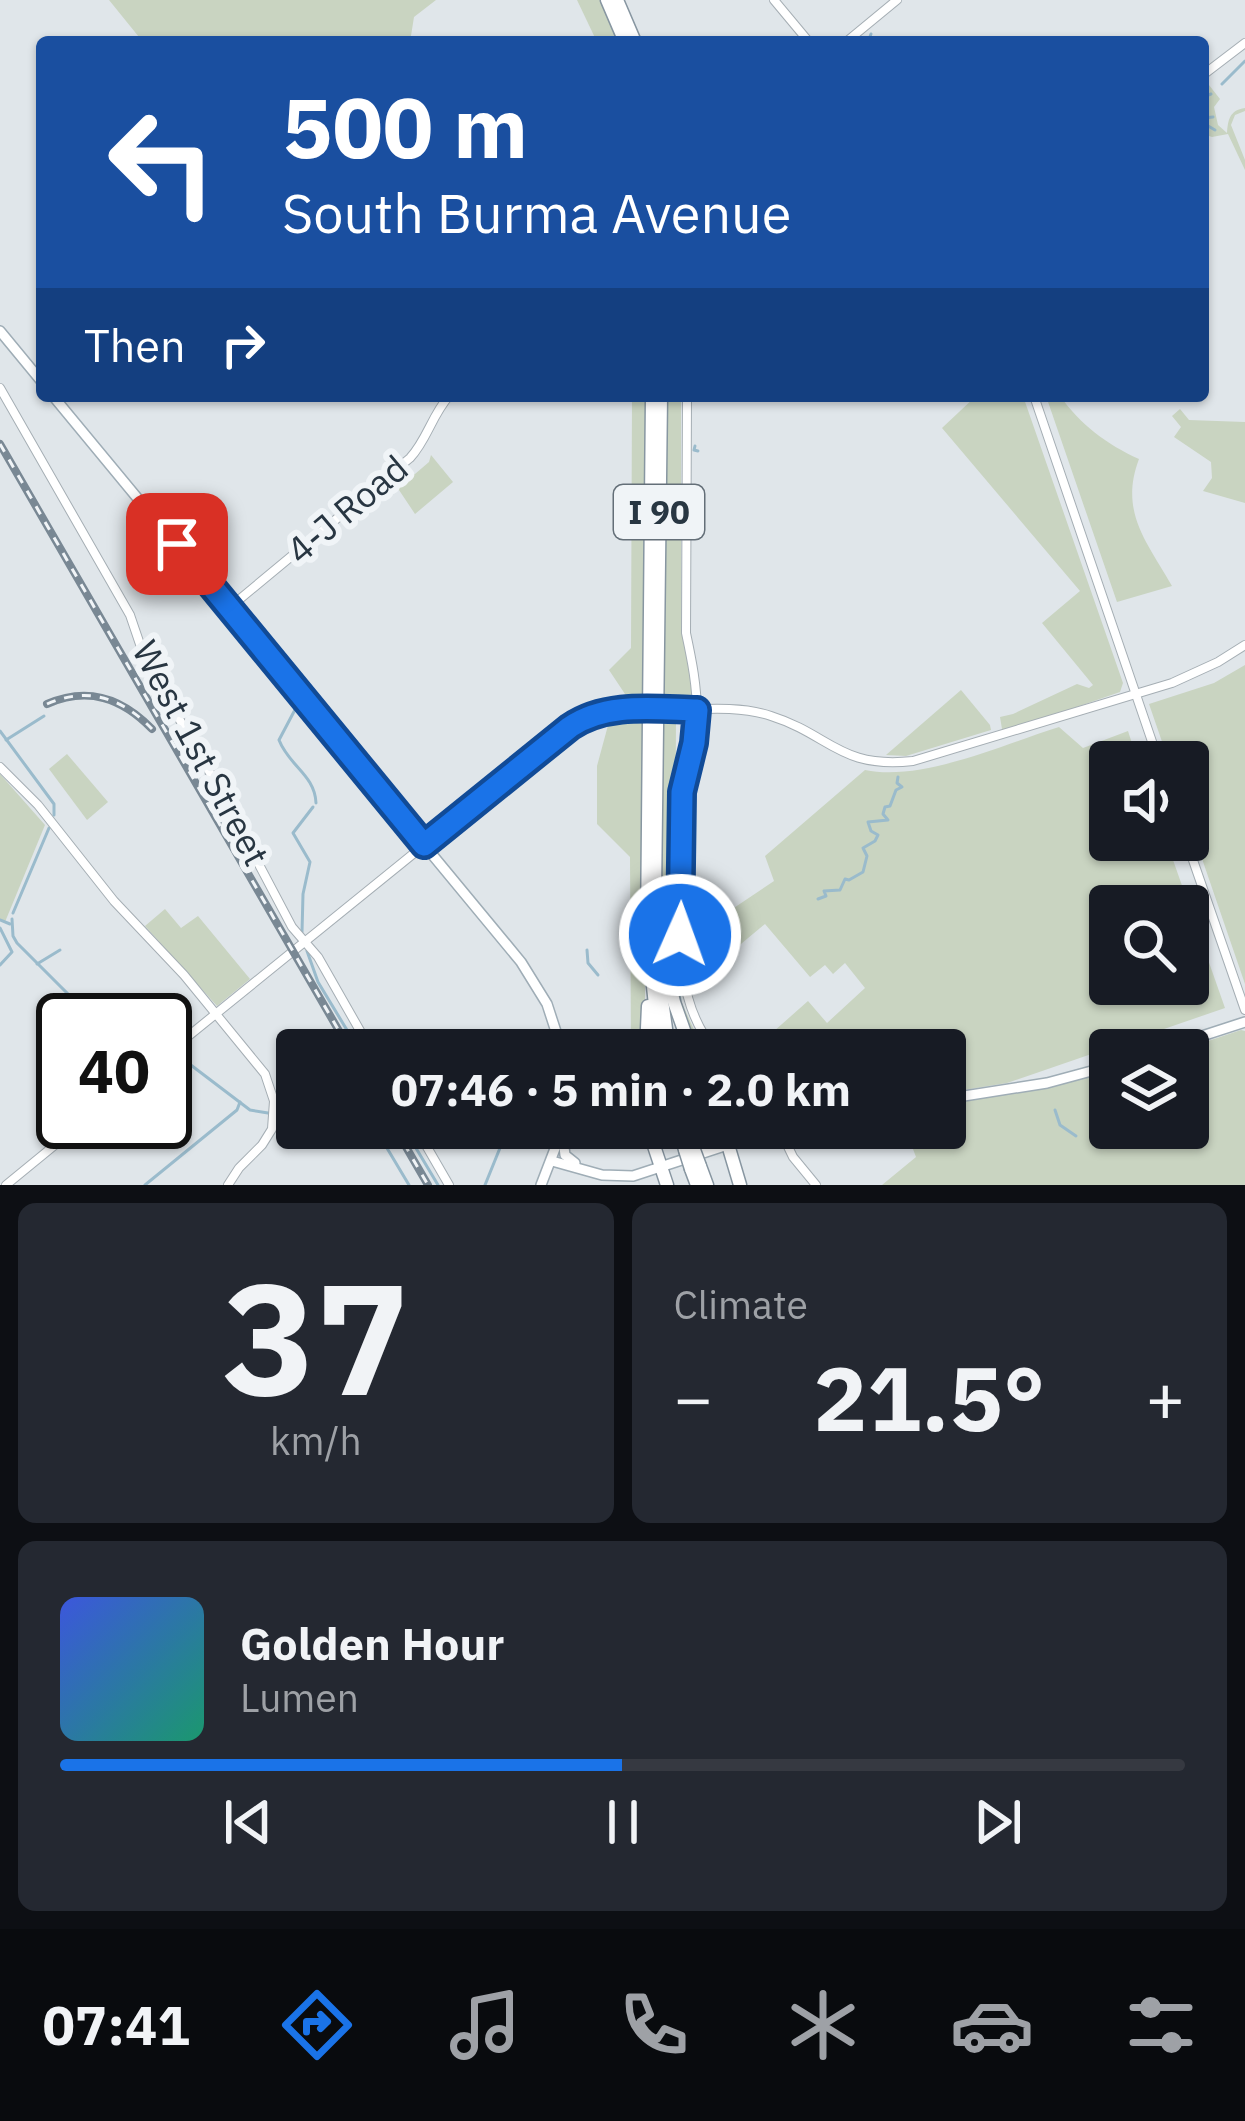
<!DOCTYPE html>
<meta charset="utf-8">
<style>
body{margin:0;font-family:"IBM Plex Sans",sans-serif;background:#242831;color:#f1f3f6;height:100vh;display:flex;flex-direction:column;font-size:45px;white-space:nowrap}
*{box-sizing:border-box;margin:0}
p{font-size:39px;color:#9ea1a6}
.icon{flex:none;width:66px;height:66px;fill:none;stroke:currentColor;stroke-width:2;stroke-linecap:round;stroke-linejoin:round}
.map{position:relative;height:1185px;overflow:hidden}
.drawer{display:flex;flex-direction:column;gap:18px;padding:18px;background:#0d0f14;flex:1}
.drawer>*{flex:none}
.top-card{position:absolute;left:36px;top:36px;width:1173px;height:366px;border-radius:12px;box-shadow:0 3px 9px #0004;background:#1a4fa0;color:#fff;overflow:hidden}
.tools{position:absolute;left:1089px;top:741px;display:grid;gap:24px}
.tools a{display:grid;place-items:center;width:120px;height:120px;border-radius:12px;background:#171b24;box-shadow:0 3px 9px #0004;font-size:60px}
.speed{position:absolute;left:36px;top:993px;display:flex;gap:24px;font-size:60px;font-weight:700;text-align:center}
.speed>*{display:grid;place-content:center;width:156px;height:156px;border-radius:50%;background:#171b24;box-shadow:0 3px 9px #0004;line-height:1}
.speed .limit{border:6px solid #111;border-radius:18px;background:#fff;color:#111}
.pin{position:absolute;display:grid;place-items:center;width:102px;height:102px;color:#fff;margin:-51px;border-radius:24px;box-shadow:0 6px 18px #0006}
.me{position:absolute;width:132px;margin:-66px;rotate:2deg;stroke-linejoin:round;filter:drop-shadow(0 0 9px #0008)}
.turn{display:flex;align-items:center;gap:42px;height:252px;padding:0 48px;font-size:54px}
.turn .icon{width:156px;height:156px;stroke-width:2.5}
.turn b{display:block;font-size:84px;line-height:102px}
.then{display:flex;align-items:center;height:114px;padding:0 48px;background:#0003;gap:24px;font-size:45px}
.big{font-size:90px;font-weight:800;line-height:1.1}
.drawer .card{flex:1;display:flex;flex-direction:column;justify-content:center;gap:18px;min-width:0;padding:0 42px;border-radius:18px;background:#242831}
.drawer .dial{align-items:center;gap:0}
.dial b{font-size:156px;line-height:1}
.song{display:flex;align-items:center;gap:36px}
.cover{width:144px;height:144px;border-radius:18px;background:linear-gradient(135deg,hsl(230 70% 55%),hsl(160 70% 35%))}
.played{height:12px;border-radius:6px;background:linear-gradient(90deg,#1a73e8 50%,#363941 50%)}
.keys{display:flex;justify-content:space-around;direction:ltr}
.heat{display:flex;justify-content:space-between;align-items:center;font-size:66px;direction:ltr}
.drawer .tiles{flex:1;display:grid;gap:18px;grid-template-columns:1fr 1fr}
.card:last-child{grid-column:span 2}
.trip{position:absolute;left:276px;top:1029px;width:690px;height:120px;border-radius:12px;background:#171b24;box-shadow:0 3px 9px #0004;font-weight:800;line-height:120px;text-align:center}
.tab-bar{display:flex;height:192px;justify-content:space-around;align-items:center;background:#090b0e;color:#9ea1a6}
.tab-bar .icon{width:84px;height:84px}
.tab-bar .selected{color:#1a73e8}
.tab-bar b{font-size:54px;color:#f1f3f6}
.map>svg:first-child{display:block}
.green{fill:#c9d4c1;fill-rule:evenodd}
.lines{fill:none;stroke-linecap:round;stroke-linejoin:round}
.stream{stroke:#9abbcc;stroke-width:3}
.secondary-casing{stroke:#a5aeb4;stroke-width:10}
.primary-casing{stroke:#9fadb6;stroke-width:12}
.highway-casing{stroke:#8796a1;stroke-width:15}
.secondary{stroke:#fff;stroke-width:8}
.primary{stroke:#fff;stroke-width:9}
.highway{stroke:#fff;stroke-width:12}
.rail-casing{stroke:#798894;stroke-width:8}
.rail{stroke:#f0f4f7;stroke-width:3;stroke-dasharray:9;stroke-linecap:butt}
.secondary-bridge-casing{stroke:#a5aeb4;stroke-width:10;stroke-linecap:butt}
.highway-bridge-casing{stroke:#8796a1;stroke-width:15;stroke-linecap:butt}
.secondary-bridge{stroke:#fff;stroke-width:8}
.highway-bridge{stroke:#fff;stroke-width:12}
.route-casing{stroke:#114b97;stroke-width:30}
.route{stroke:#1a73e8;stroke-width:21}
.labels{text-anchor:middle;stroke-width:12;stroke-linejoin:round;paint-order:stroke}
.shield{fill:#f0f4f7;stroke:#646f78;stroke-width:3}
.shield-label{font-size:33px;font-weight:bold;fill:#283642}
.street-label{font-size:36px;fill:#283642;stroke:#f0f4f7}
</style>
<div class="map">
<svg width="1245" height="1185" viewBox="0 0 1245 1185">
<rect width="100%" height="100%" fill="#e0e6ea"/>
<g class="green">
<path d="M 109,0 L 436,0 L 414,17 L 410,42 L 143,42 Z"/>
<path d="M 577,0 L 604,0 L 622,42 L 597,42 Z"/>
<path d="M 1205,80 L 1220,99 L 1214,107 L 1218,125 L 1227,133 C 1228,121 1229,110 1245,108 L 1245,111 L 1235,115 L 1231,125 L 1245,160 L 1245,170 L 1228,134 L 1212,137 L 1203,134 Z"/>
<path d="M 632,396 L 648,396 L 645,702 L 640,702 L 638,699 L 631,703 L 609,670 L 631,648 Z"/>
<path d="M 664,396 L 681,396 L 681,625 L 691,679 L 691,697 L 688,703 L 673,703 L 672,699 L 664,702 Z"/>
<path d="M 976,396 L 1023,396 L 1123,683 L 1120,692 L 1007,731 L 1002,729 L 1000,717 L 1013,714 L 1077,684 L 1089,688 L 1093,685 L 1042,623 L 1080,591 L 942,428 Z"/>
<path d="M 1046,396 L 1060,396 C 1081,425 1106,444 1139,459 C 1119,512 1147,542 1172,586 L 1117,602 Z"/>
<path d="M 1180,409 L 1189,420 L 1245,422 L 1245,503 L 1203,491 L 1212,478 L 1211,462 L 1174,437 L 1181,427 L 1172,416 Z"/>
<path d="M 431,455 L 453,482 L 415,514 L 393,481 L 406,471 L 415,474 L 429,462 Z"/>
<path d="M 1245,665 L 1245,984 L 1188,818 L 1188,762 L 1169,762 L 1149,704 L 1214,683 Z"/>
<path d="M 961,690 L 990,725 L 991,730 L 906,756 L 886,755 Z"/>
<path d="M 630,715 L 645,716 L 645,1050 L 631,1050 L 630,857 L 597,824 L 597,766 L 610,718 Z"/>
<path d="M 663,715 L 667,716 L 672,722 L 673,715 L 676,716 L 675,928 L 678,994 L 703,1050 L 693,1050 C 681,1014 669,979 664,941 C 655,866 664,790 663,715 Z"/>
<path d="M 1059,727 L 1083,748 L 1128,731 L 1138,762 L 1110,762 L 1110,840 L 1166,840 L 1225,1008 L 1007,1083 L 945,1093 L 945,1050 L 789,1050 L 773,1032 L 808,1001 L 827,1023 L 865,988 L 845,963 L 833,974 L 825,965 L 810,977 L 765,924 L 693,984 L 689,938 L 774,881 L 765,856 L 865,770 C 922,782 1004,744 1059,727 ZM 1110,906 L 1188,906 L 1188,984 L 1110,984 Z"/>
<path d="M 67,754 L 108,802 L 87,820 L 49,769 Z"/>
<path d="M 0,774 L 45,825 L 5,922 L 0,920 Z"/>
<path d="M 165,909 L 181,928 L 198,916 L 250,979 L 217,1006 L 145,926 Z"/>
<path d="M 1241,1030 L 1245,1031 L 1245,1185 L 882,1185 L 916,1157 L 905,1128 L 945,1128 L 945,1104 L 1051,1087 L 1110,1072 L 1110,1128 L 1188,1128 L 1188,1050 L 1181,1050 Z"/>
</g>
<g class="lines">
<g class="stream">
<path d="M 868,42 L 871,34"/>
<path d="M 1222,84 L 1245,61"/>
<path d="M 1203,97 L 1211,94"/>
<path d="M 1203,118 L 1213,117"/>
<path d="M 1203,123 L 1215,130"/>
<path d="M 695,446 L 694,450 L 698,451"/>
<path d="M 310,692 L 311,699"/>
<path d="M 298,704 L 279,740 C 289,766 315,775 316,803"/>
<path d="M 0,731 L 54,804 L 54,815"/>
<path d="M 6,740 L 44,716"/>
<path d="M 818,899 L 826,896 L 824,891 L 840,890 L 845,879 L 849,880 L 863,872 L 867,856 L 863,848 L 875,841 L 878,835 L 871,831 L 868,822 L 888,820 L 883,814 L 885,807 L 890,806 L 896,790 L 902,787 L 897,783 L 898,777"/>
<path d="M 13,913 L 49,828"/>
<path d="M 12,919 L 13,936 L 17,943 L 94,1020"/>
<path d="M 0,920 L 10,924"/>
<path d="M 0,928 L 12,952 L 0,965"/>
<path d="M 302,932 L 303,894 L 310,862 L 293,833 L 313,807"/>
<path d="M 587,950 L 588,963 L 598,975"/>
<path d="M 307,951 L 318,982 L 359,1050"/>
<path d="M 37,964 L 60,950"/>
<path d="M 690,982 L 693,981"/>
<path d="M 679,995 L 680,1000"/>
<path d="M 175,1053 L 250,1110 L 268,1113"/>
<path d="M 1055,1110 L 1060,1125 L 1076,1136"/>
<path d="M 282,1115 L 297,1116"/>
<path d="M 375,1128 L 409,1185"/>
<path d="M 404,1128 L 438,1185"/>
<path d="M 145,1185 L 237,1110 L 240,1102"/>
<path d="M 485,1185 L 502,1143"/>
</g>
<defs>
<g id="secondary">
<path d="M 774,0 L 809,42"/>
<path d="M 846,42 L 897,0"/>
<path d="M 1203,75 L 1245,43"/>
<path d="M 0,388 L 130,615 L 145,659 L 218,787 L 292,927 L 318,957 L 371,1050"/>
<path d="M 687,396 L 686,633 C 692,661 697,686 697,715 C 696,741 686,763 683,788 C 680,812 682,838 682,862 C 681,926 671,998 715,1050"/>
<path d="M 1034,396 L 1159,762"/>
<path d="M 229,608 L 410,458 C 427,440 432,415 449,396"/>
<path d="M 675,710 C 706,709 741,706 771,716 C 831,735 839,769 913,761 L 1172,683 L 1218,662 L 1245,645"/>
<path d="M 0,767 L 38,805 L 114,901 L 184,975 L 265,1074 L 274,1101 L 272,1129 L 262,1145 L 239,1168 L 228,1185"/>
<path d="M 1186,840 L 1245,1010"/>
<path d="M 165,1055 L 576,722 L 599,713 L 629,709"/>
<path d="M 416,1128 L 449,1185"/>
<path d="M 779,1128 L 793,1157 L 816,1185"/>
<path d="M 6,1185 L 83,1122"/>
</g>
<g id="primary">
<path d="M 0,331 L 42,382"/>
<path d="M 53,396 L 521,962 L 547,1004 L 562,1050"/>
<path d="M 1159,1050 L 1245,1022"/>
<path d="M 945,1099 L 1047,1083 L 1110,1066"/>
<path d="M 562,1132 L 565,1155 L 575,1163"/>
<path d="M 552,1161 L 602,1175 L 633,1176 L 779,1128"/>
<path d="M 541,1185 L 561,1133"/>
</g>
<g id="highway">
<path d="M 607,0 L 625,42"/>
<path d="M 617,0 L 635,42"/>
<path d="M 652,396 L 647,932 L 660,1050"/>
<path d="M 661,396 L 655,894 L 661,993 L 669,1050"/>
<path d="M 664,959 L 674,1002 L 691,1050"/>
<path d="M 646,1050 L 648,1006"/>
<path d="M 648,1128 L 667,1185"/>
<path d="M 679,1128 L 685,1150"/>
<path d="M 723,1128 L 740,1185"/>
<path d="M 700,1166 L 707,1185"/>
<path d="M 691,1169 L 697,1185"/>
</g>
</defs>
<use href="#secondary" class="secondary-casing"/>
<use href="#primary" class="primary-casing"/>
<use href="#highway" class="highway-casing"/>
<use href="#secondary" class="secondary"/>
<use href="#primary" class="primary"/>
<use href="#highway" class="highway"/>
<defs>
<g id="rail">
<path d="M 0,444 L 350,1050"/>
<path d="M 47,704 C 88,686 122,698 152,729"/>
<path d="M 395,1128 L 428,1185"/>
</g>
</defs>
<use href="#rail" class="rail-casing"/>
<use href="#rail" class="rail"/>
<defs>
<path id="secondary-bridge" d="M 629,709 L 675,710"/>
<g id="highway-bridge">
<path d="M 693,1147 L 700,1166"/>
<path d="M 685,1150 L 691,1169"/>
</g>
</defs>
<use href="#secondary-bridge" class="secondary-bridge-casing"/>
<use href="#highway-bridge" class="highway-bridge-casing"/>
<use href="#secondary-bridge" class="secondary-bridge"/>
<use href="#highway-bridge" class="highway-bridge"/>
</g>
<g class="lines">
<defs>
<path id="route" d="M 177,544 L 424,845 L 570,727 C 606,702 655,709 697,710 L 694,743 L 682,792 L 680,935"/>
</defs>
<use href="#route" class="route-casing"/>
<use href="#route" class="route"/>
</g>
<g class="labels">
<rect class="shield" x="614" y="485" width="90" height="54" rx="9"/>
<g class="shield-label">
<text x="659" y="524">I 90</text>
</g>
<g class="street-label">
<text transform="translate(347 509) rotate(-40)" y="13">4-J Road</text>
<text transform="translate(201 753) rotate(62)" y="13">West 1st Street</text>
</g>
</g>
</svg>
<div class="tools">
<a><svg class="icon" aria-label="sound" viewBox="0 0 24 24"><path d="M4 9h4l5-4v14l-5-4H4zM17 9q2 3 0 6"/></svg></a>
<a><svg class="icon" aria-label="search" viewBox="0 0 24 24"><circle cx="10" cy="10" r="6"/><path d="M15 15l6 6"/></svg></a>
<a><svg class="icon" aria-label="layers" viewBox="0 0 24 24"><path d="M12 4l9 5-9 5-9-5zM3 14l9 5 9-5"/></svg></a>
</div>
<div class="speed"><div class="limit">40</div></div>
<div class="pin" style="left:177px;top:544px;background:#d93025"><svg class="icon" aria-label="arrive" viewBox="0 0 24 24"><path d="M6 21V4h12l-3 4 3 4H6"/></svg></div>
<svg class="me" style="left:680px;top:935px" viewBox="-20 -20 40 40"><circle r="17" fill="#1a73e8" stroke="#fff" stroke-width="3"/><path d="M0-11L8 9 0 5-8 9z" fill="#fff"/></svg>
<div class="trip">07:46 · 5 min · 2.0 km</div>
<div class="top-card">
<div class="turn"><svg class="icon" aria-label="left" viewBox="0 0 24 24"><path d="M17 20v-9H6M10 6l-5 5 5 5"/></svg><div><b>500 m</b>South Burma Avenue</div></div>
<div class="then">Then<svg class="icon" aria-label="right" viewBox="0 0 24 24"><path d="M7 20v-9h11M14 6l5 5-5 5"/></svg></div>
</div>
</div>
<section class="drawer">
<div class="tiles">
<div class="card dial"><b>37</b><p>km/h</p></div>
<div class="card"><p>Climate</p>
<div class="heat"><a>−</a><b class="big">21.5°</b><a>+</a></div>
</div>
<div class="card">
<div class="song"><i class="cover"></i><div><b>Golden Hour</b><p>Lumen</p></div></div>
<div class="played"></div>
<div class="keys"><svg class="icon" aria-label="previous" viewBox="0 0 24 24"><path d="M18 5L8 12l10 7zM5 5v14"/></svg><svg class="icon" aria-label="pause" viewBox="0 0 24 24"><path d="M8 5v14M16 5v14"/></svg><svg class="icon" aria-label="next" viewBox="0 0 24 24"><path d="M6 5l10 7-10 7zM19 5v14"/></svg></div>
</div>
</div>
</section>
<nav class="tab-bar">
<b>07:41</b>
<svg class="icon selected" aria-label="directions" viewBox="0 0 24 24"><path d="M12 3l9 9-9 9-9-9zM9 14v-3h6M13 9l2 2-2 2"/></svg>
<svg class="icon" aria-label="music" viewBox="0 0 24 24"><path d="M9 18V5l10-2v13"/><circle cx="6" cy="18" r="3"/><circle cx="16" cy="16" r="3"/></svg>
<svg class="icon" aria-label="phone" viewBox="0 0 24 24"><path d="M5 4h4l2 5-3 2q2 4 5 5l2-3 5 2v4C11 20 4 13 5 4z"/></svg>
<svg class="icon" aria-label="climate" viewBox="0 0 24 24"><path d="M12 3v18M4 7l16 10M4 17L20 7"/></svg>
<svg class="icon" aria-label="car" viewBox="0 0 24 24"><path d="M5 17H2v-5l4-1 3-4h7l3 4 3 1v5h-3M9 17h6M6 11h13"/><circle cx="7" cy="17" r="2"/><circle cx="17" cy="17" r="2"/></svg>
<svg class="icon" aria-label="filters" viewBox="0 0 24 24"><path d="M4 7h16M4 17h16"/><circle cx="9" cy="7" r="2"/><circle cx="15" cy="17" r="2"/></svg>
</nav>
